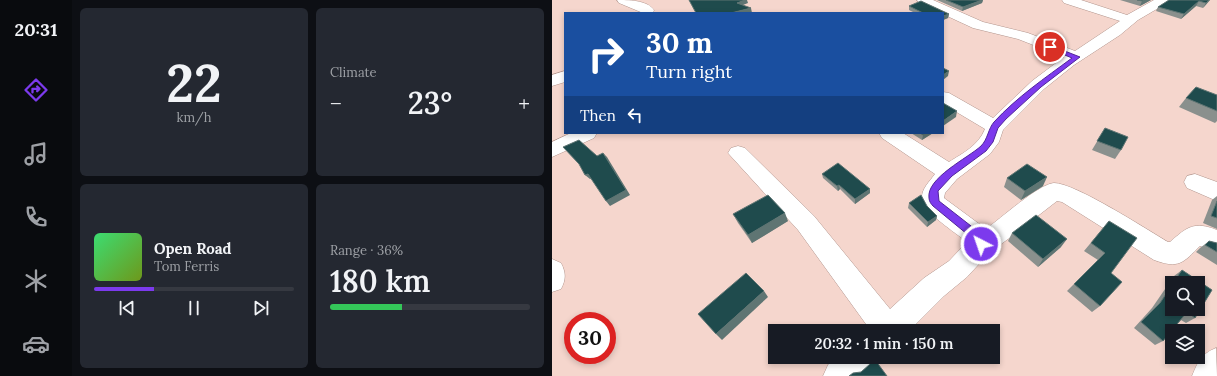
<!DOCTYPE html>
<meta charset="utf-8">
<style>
body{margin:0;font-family:Lora,serif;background:#242831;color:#f1f3f6;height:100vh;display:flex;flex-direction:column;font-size:15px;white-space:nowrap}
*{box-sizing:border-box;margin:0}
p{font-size:13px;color:#9ea1a6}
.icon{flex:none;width:22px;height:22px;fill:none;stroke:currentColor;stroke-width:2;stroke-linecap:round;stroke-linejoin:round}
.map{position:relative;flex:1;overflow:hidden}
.drawer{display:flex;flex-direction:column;gap:8px;padding:8px;background:#0d0f14;width:480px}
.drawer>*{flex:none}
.guide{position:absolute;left:12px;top:12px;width:380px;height:122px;border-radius:0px;box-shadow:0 2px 6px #0003;background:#1a4fa0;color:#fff;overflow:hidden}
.fabs{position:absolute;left:613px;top:276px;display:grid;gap:8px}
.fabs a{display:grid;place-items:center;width:40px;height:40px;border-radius:0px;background:#171b24;box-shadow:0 2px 6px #0003;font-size:20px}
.speed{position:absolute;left:12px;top:312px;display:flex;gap:8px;font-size:20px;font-weight:700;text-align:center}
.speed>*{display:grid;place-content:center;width:52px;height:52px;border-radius:50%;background:#171b24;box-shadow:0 2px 6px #0003;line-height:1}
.speed .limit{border:6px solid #d22;background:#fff;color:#111}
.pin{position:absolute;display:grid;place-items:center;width:34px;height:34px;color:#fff;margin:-17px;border:2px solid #fff;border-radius:50%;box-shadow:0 1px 4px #0007}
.me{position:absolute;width:44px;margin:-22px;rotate:319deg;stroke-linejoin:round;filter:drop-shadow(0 0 3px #0008)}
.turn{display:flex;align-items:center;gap:14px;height:84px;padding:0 16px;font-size:18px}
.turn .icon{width:52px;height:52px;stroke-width:2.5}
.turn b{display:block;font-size:28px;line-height:34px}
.then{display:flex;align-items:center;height:38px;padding:0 16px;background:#0003;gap:8px;font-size:15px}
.big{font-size:30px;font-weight:600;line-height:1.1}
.drawer .tile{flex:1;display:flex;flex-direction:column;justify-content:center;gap:6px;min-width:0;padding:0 14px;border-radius:6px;background:#242831}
.drawer .dial{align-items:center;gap:0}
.dial b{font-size:52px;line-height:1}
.song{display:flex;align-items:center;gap:12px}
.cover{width:48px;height:48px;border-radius:6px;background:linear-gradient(135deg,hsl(140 70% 55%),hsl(80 70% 35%))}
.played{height:4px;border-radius:2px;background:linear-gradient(90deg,#7c3aed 30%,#363941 30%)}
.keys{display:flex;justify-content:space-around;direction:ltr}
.heat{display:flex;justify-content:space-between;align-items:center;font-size:22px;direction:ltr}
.charge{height:6px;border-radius:3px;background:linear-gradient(90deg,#34c759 36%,#363941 0)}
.drawer .tiles{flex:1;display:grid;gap:8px;grid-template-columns:repeat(2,1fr)}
.trip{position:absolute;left:216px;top:324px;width:232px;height:40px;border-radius:0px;background:#171b24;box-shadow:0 2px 6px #0003;font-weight:600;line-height:40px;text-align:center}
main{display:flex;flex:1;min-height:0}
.menu{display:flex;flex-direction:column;width:72px;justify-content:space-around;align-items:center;background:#090b0e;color:#9ea1a6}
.menu .icon{width:28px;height:28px}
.menu .on{color:#7c3aed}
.menu b{font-size:18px;color:#f1f3f6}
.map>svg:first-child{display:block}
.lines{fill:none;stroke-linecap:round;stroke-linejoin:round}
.minor-casing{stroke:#b1948c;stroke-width:1}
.minor{fill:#fff;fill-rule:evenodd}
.wall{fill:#8a908d;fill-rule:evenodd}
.shaded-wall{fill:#5f7573}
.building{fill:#1f4b4d;stroke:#5f7573}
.route{fill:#7c3aed;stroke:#51269a}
</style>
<main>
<nav class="menu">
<b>20:31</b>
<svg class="icon on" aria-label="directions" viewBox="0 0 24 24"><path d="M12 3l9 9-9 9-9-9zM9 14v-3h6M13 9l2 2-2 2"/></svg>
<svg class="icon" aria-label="music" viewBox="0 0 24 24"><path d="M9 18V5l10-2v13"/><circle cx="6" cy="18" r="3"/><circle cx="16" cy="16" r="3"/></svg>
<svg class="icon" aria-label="phone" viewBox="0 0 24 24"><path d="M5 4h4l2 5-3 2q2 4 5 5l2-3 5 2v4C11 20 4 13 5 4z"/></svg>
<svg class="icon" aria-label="climate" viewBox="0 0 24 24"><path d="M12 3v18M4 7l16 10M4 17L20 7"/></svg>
<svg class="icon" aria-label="car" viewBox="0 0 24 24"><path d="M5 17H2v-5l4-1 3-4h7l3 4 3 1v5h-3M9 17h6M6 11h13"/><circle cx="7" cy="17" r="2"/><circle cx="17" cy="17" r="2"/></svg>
</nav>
<section class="drawer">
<div class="tiles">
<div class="tile dial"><b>22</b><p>km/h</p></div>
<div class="tile"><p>Climate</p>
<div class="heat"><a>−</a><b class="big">23°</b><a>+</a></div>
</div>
<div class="tile">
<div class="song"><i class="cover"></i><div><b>Open Road</b><p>Tom Ferris</p></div></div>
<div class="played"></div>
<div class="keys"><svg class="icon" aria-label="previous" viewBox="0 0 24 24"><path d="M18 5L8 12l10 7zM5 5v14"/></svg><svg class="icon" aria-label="pause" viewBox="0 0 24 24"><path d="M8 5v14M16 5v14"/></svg><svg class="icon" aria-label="next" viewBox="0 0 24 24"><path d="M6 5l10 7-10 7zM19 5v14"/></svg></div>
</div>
<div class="tile"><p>Range · 36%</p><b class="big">180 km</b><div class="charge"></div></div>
</div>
</section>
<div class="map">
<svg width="665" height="376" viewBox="0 0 665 376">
<rect width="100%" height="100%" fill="#f5d6cd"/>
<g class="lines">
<defs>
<g id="minor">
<path d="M 65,0 C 76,0 95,0 102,10 L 101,13 L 91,13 L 67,3 Z"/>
<path d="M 365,0 L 381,0 L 431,22 L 476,33 L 523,51 L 568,21 L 512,3 L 510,0 L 529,0 L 575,15 L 602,0 L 617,0 L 615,3 L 586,20 L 568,35 L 522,65 L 492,89 L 451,130 L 447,142 L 438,154 L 405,179 L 393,193 L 392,198 L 434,229 C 448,219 487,184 502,183 C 523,183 594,229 616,242 L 618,242 C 635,227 642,221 665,230 L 665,252 L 648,246 C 631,263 627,269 602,260 L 510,202 L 505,201 L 456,239 L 438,252 L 415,277 L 392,296 L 357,331 L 319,331 L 246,230 L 176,153 L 179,148 L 186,146 L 193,148 L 262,216 L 338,309 L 372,278 L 397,261 L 415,242 C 404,233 371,212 370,199 C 369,189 378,181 383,174 L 330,138 L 327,133 L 351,133 L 397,162 C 411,153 426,146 433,129 L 391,104 L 391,92 L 397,93 L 441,118 L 480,81 L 512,57 L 466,39 L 421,28 L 367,3 Z"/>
<path d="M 13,71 L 13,82 L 0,86 L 0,75 Z"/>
<path d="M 19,133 L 45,133 L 42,138 L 0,157 L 0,142 Z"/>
<path d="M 643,174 L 665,182 L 665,201 L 635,188 L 632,182 L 635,176 Z"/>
<path d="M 0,259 L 9,263 C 14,273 14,279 9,289 L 0,292 Z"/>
<path d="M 664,348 L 665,376 L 640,376 C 646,362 649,354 664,348 Z"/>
<path d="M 284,357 L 322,357 L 318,368 L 309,376 L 271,376 L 276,365 Z"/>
</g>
</defs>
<use href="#minor" class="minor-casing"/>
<use href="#minor" class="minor"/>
</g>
<g class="wall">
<path d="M 385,0 L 431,0 L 430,3 L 410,11 Z"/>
<path d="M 568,0 L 599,0 L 588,6 Z"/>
<path d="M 617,0 L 658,0 L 651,8 L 644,6 L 629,19 L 604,11 L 606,7 Z"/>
<path d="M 369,1 L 397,14 L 396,18 L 391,20 L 391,13 L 363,13 L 357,10 L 357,6 Z"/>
<path d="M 665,95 L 665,121 L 663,123 L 627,107 L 634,98 Z"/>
<path d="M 553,128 L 569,150 L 563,159 L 540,150 Z"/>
<path d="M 359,133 L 381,133 L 370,140 Z"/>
<path d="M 270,174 L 318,193 L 303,204 L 288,189 L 286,191 L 271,178 Z"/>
<path d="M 455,178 L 491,186 L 469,200 L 452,187 Z"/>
<path d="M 665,196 L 665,229 L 651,223 L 660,200 Z"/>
<path d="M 357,203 L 375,206 L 385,216 L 384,220 L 375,227 L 356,208 Z"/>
<path d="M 181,214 L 236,221 L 200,243 L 186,223 Z"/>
<path d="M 557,221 L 559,273 L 548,306 L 540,312 L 515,291 L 546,260 L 532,251 Z"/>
<path d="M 460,233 L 509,247 L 486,267 L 456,241 Z"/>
<path d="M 657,241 L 665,243 L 665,265 L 644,252 L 648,248 Z"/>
<path d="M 630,270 L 660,290 L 643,318 L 634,323 L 629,320 L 611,341 L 603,345 L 582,328 L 600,308 L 622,276 ZM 620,283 L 646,283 L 646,309 L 620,309 Z"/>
</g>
<g class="shaded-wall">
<path d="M 193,0 L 195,0 L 196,3 L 186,7 L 185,3 Z"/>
<path d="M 430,0 L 431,0 L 430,3 L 410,11 L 411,7 Z"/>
<path d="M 593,0 L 599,0 L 588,6 L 590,1 Z"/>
<path d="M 657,0 L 658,0 L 651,8 L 654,3 Z"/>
<path d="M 647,1 L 644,6 L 629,19 L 632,14 Z"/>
<path d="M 199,8 L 200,13 L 179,13 Z"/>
<path d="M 397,14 L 396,18 L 391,20 L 391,16 Z"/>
<path d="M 397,71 L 396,76 L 391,80 L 391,75 Z"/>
<path d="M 405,111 L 404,117 L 391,126 L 391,121 Z"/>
<path d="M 374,133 L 381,133 L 370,140 L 371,135 Z"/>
<path d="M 51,153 L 55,157 L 78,195 L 58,206 L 54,201 Z"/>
<path d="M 36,174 L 40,178 L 38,179 L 33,175 Z"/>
<path d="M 495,177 L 491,186 L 469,200 L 473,191 Z"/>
<path d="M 287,185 L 288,189 L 286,191 L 285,186 Z"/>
<path d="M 318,189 L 318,193 L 303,204 L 303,199 Z"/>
<path d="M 233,213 L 236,221 L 200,243 L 196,235 Z"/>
<path d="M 385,216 L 384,220 L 375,227 L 376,222 Z"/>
<path d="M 515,239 L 509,247 L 486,267 L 491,259 Z"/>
<path d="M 212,291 L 216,297 L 170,340 L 164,334 Z"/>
</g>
<g class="building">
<path d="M 137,0 L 193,0 L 185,3 L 199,8 L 179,13 L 144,13 Z"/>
<path d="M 394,0 L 430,0 L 411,7 Z"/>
<path d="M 585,0 L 593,0 L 590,1 Z"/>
<path d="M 617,0 L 657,0 L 654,3 L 647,1 L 632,14 L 606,7 Z"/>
<path d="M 369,1 L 397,14 L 391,16 L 391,13 L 371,13 L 357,6 Z"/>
<path d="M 391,68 L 397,71 L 391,75 Z"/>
<path d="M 644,87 L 665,95 L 665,111 L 634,98 Z"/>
<path d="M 391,103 L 405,111 L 391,121 Z"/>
<path d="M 553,128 L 576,137 L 569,150 L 545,141 Z"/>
<path d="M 368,133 L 374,133 L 371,135 Z"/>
<path d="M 27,140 L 45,156 L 51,153 L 74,190 L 54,201 L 36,174 L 33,175 L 27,164 L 11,147 Z"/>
<path d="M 286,163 L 318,189 L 303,199 L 287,185 L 285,186 L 270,174 Z"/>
<path d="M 475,164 L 495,177 L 473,191 L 455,178 Z"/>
<path d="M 216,195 L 233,213 L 196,235 L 181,214 Z"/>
<path d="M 369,195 L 375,206 L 385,216 L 376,222 L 357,203 Z"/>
<path d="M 665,201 L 665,218 L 659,216 Z"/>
<path d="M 484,215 L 515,239 L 491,259 L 460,233 Z"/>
<path d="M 557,221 L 585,238 L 559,273 L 570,282 L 548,306 L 522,284 L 553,253 L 539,243 Z"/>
<path d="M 657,241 L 665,243 L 665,252 L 653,245 Z"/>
<path d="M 630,270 L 660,290 L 643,318 L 635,312 L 611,341 L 589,322 L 608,303 L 620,285 L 620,309 L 646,309 L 646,283 L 621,283 Z"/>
<path d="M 194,273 L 212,291 L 164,334 L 146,314 Z"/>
<path d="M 321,357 L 335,376 L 297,376 L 301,373 L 309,372 L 318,364 Z"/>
</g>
<path class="route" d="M 496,46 L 500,46 L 528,57 L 489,87 L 454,119 L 446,128 L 441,142 L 434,151 L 400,176 L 386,191 L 387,201 L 428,233 L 434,244 L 433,247 L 429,249 L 426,247 L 421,239 L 381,206 C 379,204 377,201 377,198 C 374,178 416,158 429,146 C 436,139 436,129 442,122 C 465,97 493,78 520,58 L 496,48 Z"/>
</svg>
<div class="fabs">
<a><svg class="icon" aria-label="search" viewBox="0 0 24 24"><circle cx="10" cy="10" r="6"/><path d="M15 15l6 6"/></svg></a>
<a><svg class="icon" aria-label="layers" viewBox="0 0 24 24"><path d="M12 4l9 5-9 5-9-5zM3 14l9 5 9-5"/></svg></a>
</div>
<div class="speed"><div class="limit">30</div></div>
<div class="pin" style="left:498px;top:47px;background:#d93025"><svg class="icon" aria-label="arrive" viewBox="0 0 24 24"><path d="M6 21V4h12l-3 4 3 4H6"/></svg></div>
<svg class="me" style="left:429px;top:244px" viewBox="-20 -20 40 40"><circle r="17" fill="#7c3aed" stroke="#fff" stroke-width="3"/><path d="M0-11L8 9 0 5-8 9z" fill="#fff"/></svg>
<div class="trip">20:32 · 1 min · 150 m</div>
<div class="guide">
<div class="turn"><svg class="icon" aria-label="right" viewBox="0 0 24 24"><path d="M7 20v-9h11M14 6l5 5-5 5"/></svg><div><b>30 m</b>Turn right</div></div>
<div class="then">Then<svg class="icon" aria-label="left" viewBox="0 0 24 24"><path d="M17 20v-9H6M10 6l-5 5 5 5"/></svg></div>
</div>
</div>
</main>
